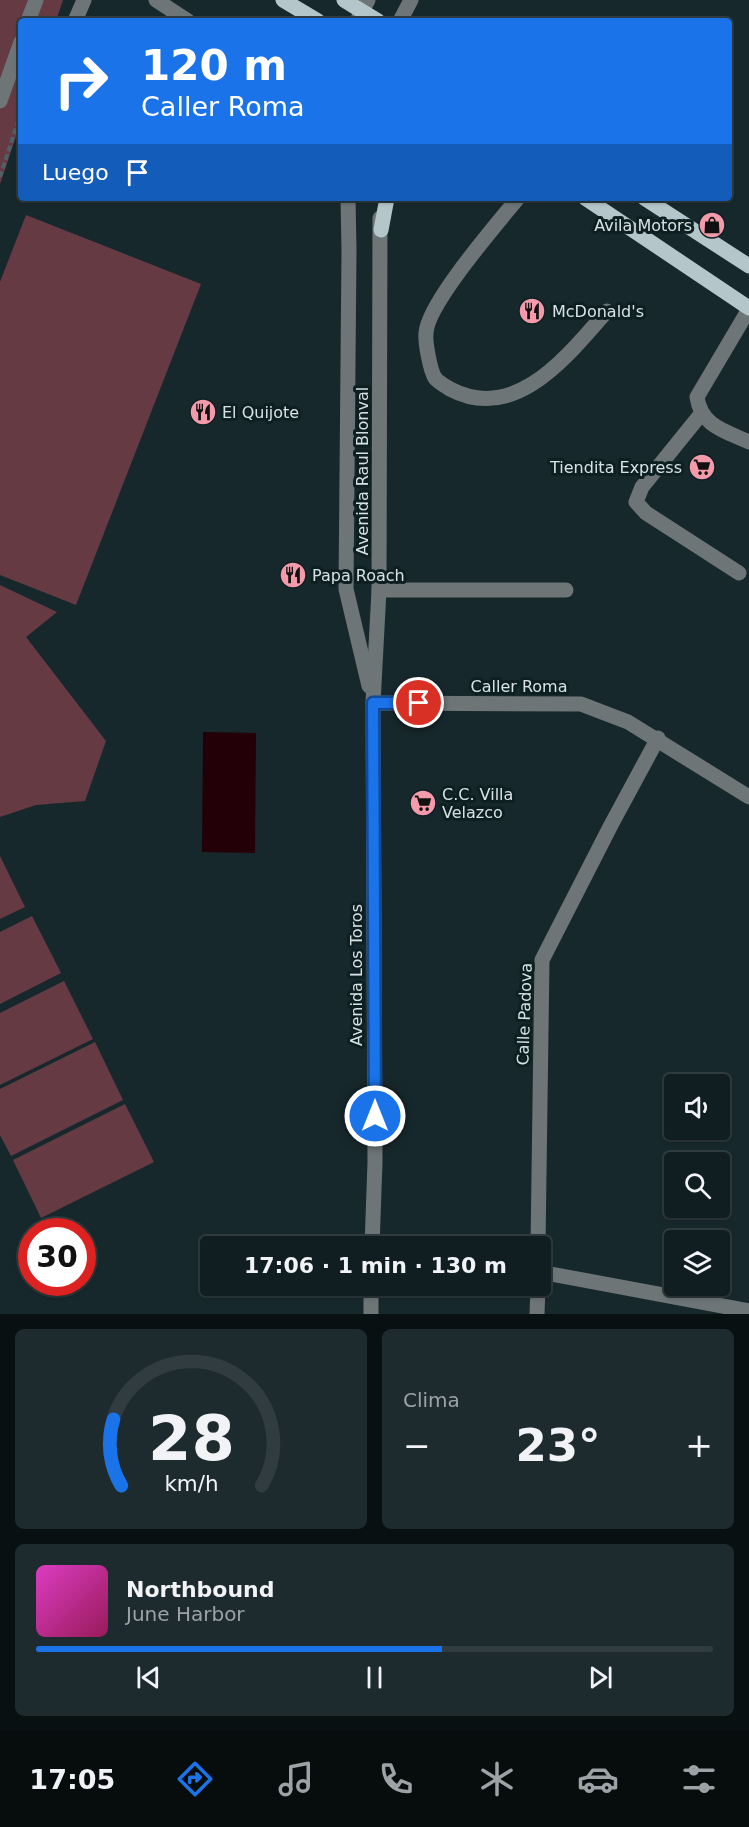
<!DOCTYPE html>
<html lang="es">
<meta charset="utf-8">
<style>
body{margin:0;font-family:"DejaVu Sans",sans-serif;background:#1e2b2e;color:#f1f3f6;height:100vh;display:flex;flex-direction:column;font-size:22px;white-space:nowrap}
*{box-sizing:border-box;margin:0}
p{font-size:20px;color:#9ca2a5}
.icon{flex:none;width:33px;height:33px;fill:none;stroke:currentColor;stroke-width:2;stroke-linecap:round;stroke-linejoin:round}
.map{position:relative;height:1314px;overflow:hidden}
.panel{display:flex;flex-direction:column;gap:15px;padding:15px;background:#091012;flex:1}
.panel>*{flex:none}
.hud{position:absolute;left:18px;top:18px;width:714px;height:183px;border-radius:6px;box-shadow:0 2px 4px #0004,0 0 0 2px #303c3f;background:#1a73e8;color:#fff;overflow:hidden}
.controls{position:absolute;left:664px;top:1074px;display:grid;gap:12px}
.controls a{display:grid;place-items:center;width:66px;height:66px;border-radius:6px;background:#111e21;box-shadow:0 2px 4px #0004,0 0 0 2px #303c3f;font-size:30px}
.speed{position:absolute;left:18px;top:1218px;display:flex;gap:12px;font-size:30px;font-weight:700;text-align:center}
.speed>*{display:grid;place-content:center;width:78px;height:78px;border-radius:50%;background:#111e21;box-shadow:0 2px 4px #0004,0 0 0 2px #303c3f;line-height:1}
.speed .limit{border:9px solid #d22;background:#fff;color:#111}
.pin{position:absolute;display:grid;place-items:center;width:51px;height:51px;color:#fff;margin:-26px;border:3px solid #fff;border-radius:50%;box-shadow:0 2px 6px #0007}
.me{position:absolute;width:66px;margin:-33px;rotate:0deg;stroke-linejoin:round;filter:drop-shadow(0 0 4px #0008)}
.turn{display:flex;align-items:center;gap:21px;height:126px;padding:0 24px;font-size:27px}
.turn .icon{width:78px;height:78px;stroke-width:2.5}
.turn b{display:block;font-size:42px;line-height:51px}
.then{display:flex;align-items:center;height:57px;padding:0 24px;background:#0003;gap:12px;font-size:22px}
.big{font-size:45px;font-weight:600;line-height:1.1}
.panel .card{flex:1;display:flex;flex-direction:column;justify-content:center;gap:9px;min-width:0;padding:0 21px;border-radius:9px;background:#1e2b2e}
.panel .dial{align-items:center;gap:0}
.dial svg{height:156px;overflow:visible;fill:none;stroke:#303c3f;stroke-width:7;stroke-linecap:round;text-anchor:middle}
.dial text{fill:#f1f3f6;stroke:none}
.song{display:flex;align-items:center;gap:18px}
.cover{width:72px;height:72px;border-radius:9px;background:linear-gradient(135deg,hsl(310 70% 55%),hsl(330 70% 35%))}
.played{height:6px;border-radius:3px;background:linear-gradient(90deg,#1a73e8 60%,#303c3f 60%)}
.keys{display:flex;justify-content:space-around;direction:ltr}
.heat{display:flex;justify-content:space-between;align-items:center;font-size:33px;direction:ltr}
.panel .tiles{flex:1;display:grid;gap:15px;grid-template-columns:1fr 1fr}
.card:last-child{grid-column:span 2}
.trip{position:absolute;left:200px;top:1236px;width:351px;height:60px;border-radius:6px;background:#111e21;box-shadow:0 2px 4px #0004,0 0 0 2px #303c3f;font-weight:600;line-height:60px;text-align:center}
.tab-bar{display:flex;height:96px;justify-content:space-around;align-items:center;background:#070c0d;color:#9ca2a5}
.tab-bar .icon{width:42px;height:42px}
.tab-bar .on{color:#1a73e8}
.tab-bar b{font-size:27px;color:#f1f3f6}
.map>svg:first-child{display:block}
.green{fill:#653a43}
.water{fill:#230008}
.lines{fill:none;stroke-linecap:round;stroke-linejoin:round}
.path{stroke:#516064;stroke-width:4;stroke-dasharray:6 3;stroke-linecap:butt}
.minor{stroke:#6d7577;stroke-width:15}
.major{stroke:#b4c6ca;stroke-width:15}
.route-casing{stroke:#114b97;stroke-width:15}
.route{stroke:#1a73e8;stroke-width:10}
.labels{text-anchor:middle;stroke-width:6;stroke-linejoin:round;paint-order:stroke}
.poi-label{font-size:16px;fill:#d7e2e4;stroke:#0e1f22;text-anchor:start}
.street-label{font-size:16px;fill:#d7e2e4;stroke:#0e1f22}
</style>
<div class="map">
<svg width="749" height="1314" viewBox="0 0 749 1314">
<rect width="100%" height="100%" fill="#17282c"/>
<g class="green">
<path d="M 0,0 L 63,0 L 56,21 L 21,21 L 21,122 L 0,184 Z"/>
<path d="M 26,215 L 201,284 L 76,605 L 0,575 L 0,282 Z"/>
<path d="M 0,585 L 57,612 L 26,637 L 106,741 L 85,801 L 36,805 L 0,817 Z"/>
<path d="M 0,856 L 25,907 L 0,919 Z"/>
<path d="M 32,916 L 61,973 L 0,1004 L 0,932 Z"/>
<path d="M 64,981 L 93,1039 L 0,1085 L 0,1013 Z"/>
<path d="M 95,1042 L 123,1100 L 11,1156 L 0,1135 L 0,1089 Z"/>
<path d="M 125,1104 L 154,1162 L 41,1218 L 13,1160 Z"/>
</g>
<path class="water" d="M 203,732 L 256,733 L 255,853 L 202,852 Z"/>
<g class="lines">
<path class="path" d="M 0,177 L 21,112"/>
<g class="minor">
<path d="M 156,0 L 188,21"/>
<path d="M 28,21 L 36,0"/>
<path d="M 75,21 L 84,0"/>
<path d="M 357,21 L 368,0"/>
<path d="M 400,21 L 411,0"/>
<path d="M 0,101 L 21,42"/>
<path d="M 348,198 L 349,250 L 346,589 L 369,686"/>
<path d="M 518,198 C 497,224 427,304 426,333 C 425,342 430,370 435,378 C 438,382 445,386 450,389 C 516,424 568,355 607,311"/>
<path d="M 749,309 L 697,397 C 701,426 725,431 749,442"/>
<path d="M 701,414 L 642,487 L 636,502 L 646,513 L 739,573"/>
<path d="M 379,590 L 566,590"/>
<path d="M 373,703 L 581,704 L 628,722 L 749,797"/>
<path d="M 372,1246 L 375,1162 L 373,703 L 379,590 L 380,218"/>
<path d="M 538,1246 L 542,960 L 611,825 L 658,738"/>
<path d="M 540,1272 L 749,1311"/>
<path d="M 371,1314 L 371,1286"/>
<path d="M 537,1314 L 538,1286"/>
</g>
<g class="major">
<path d="M 283,0 L 318,21"/>
<path d="M 344,0 L 378,21"/>
<path d="M 585,198 L 749,308"/>
<path d="M 644,198 L 749,266"/>
<path d="M 381,230 L 387,198"/>
</g>
</g>
<g class="lines">
<defs>
<path id="route" d="M 375,1116 L 373,703 L 419,703"/>
</defs>
<use href="#route" class="route-casing"/>
<use href="#route" class="route"/>
</g>
<defs>
<symbol id="shop-disc" viewBox="-11 -11 22 22"><circle r="9.5" fill="#f39aab" stroke="#0e1f22"/><path d="M-5-2.5h2.3a2.7 3.5 0 0 1 5.4 0H5L5.5 6h-11ZM-1.5-2.5h3a1.5 2.3 0 0 0-3 0Z" fill="#111"/></symbol>
<symbol id="restaurant-disc" viewBox="-11 -11 22 22"><circle r="9.5" fill="#f39aab" stroke="#0e1f22"/><path d="M-5-6h1v4h1v-4h1v4h1v-4h1v5L-1.5 .5V6h-2V.5L-5-1ZM5-6V6H3V1.5H1.5Q1.5-4 5-6Z" fill="#111"/></symbol>
<symbol id="supermarket-disc" viewBox="-11 -11 22 22"><circle r="9.5" fill="#f39aab" stroke="#0e1f22"/><path d="M-6-5.5h2.5l.6 2H6L4.5 2H-2.5L-4.4-4H-6ZM-1.5 3.2a1.3 1.3 0 1 0 .1 0ZM3 3.2a1.3 1.3 0 1 0 .1 0Z" fill="#111"/></symbol>
</defs>
<g fill-rule="evenodd">
<use href="#shop-disc" x="697" y="210" width="30" height="30"/>
<use href="#restaurant-disc" x="517" y="296" width="30" height="30"/>
<use href="#restaurant-disc" x="188" y="397" width="30" height="30"/>
<use href="#supermarket-disc" x="687" y="452" width="30" height="30"/>
<use href="#restaurant-disc" x="278" y="560" width="30" height="30"/>
<use href="#supermarket-disc" x="408" y="788" width="30" height="30"/>
</g>
<g class="labels">
<g class="poi-label">
<text x="692" y="231" text-anchor="end">Avila Motors</text>
<text x="552" y="317">McDonald's</text>
<text x="222" y="418">El Quijote</text>
<text x="682" y="473" text-anchor="end">Tiendita Express</text>
<text x="312" y="581">Papa Roach</text>
<text x="442" y="800">C.C. Villa<tspan x="442" dy="18">Velazco</tspan></text>
</g>
<g class="street-label">
<text transform="translate(362 471) rotate(-90)" y="6">Avenida Raul Blonval</text>
<text x="519" y="692">Caller Roma</text>
<text transform="translate(356 975) rotate(-90)" y="6">Avenida Los Toros</text>
<text transform="translate(524 1014) rotate(-88)" y="6">Calle Padova</text>
</g>
</g>
</svg>
<div class="controls">
<a><svg class="icon" aria-label="sound" viewBox="0 0 24 24"><path d="M4 9h4l5-4v14l-5-4H4zM17 9q2 3 0 6"/></svg></a>
<a><svg class="icon" aria-label="search" viewBox="0 0 24 24"><circle cx="10" cy="10" r="6"/><path d="M15 15l6 6"/></svg></a>
<a><svg class="icon" aria-label="layers" viewBox="0 0 24 24"><path d="M12 4l9 5-9 5-9-5zM3 14l9 5 9-5"/></svg></a>
</div>
<div class="speed"><div class="limit">30</div></div>
<div class="pin" style="left:419px;top:703px;background:#d93025"><svg class="icon" aria-label="arrive" viewBox="0 0 24 24"><path d="M6 21V4h12l-3 4 3 4H6"/></svg></div>
<svg class="me" style="left:375px;top:1116px" viewBox="-20 -20 40 40"><circle r="17" fill="#1a73e8" stroke="#fff" stroke-width="3"/><path d="M0-11L8 9 0 5-8 9z" fill="#fff"/></svg>
<div class="trip">17:06 · 1 min · 130 m</div>
<div class="hud">
<div class="turn"><svg class="icon" aria-label="right" viewBox="0 0 24 24"><path d="M7 20v-9h11M14 6l5 5-5 5"/></svg><div><b>120 m</b>Caller Roma</div></div>
<div class="then">Luego<svg class="icon" aria-label="arrive" viewBox="0 0 24 24"><path d="M6 21V4h12l-3 4 3 4H6"/></svg></div>
</div>
</div>
<section class="panel">
<div class="tiles">
<div class="card dial"><svg viewBox="0 0 100 80">
<path d="M14 69A42 42 0 1 1 86 69"/>
<path d="M14 69A42 42 0 0 1 10 35" stroke="#1a73e8"/>
<text x="50" y="56" font-size="32" font-weight="700">28</text>
<text x="50" y="72" font-size="11">km/h</text>
</svg></div>
<div class="card"><p>Clima</p>
<div class="heat"><a>−</a><b class="big">23°</b><a>+</a></div>
</div>
<div class="card">
<div class="song"><i class="cover"></i><div><b>Northbound</b><p>June Harbor</p></div></div>
<div class="played"></div>
<div class="keys"><svg class="icon" aria-label="previous" viewBox="0 0 24 24"><path d="M18 5L8 12l10 7zM5 5v14"/></svg><svg class="icon" aria-label="pause" viewBox="0 0 24 24"><path d="M8 5v14M16 5v14"/></svg><svg class="icon" aria-label="next" viewBox="0 0 24 24"><path d="M6 5l10 7-10 7zM19 5v14"/></svg></div>
</div>
</div>
</section>
<nav class="tab-bar">
<b>17:05</b>
<svg class="icon on" aria-label="directions" viewBox="0 0 24 24"><path d="M12 3l9 9-9 9-9-9zM9 14v-3h6M13 9l2 2-2 2"/></svg>
<svg class="icon" aria-label="music" viewBox="0 0 24 24"><path d="M9 18V5l10-2v13"/><circle cx="6" cy="18" r="3"/><circle cx="16" cy="16" r="3"/></svg>
<svg class="icon" aria-label="phone" viewBox="0 0 24 24"><path d="M5 4h4l2 5-3 2q2 4 5 5l2-3 5 2v4C11 20 4 13 5 4z"/></svg>
<svg class="icon" aria-label="climate" viewBox="0 0 24 24"><path d="M12 3v18M4 7l16 10M4 17L20 7"/></svg>
<svg class="icon" aria-label="car" viewBox="0 0 24 24"><path d="M5 17H2v-5l4-1 3-4h7l3 4 3 1v5h-3M9 17h6M6 11h13"/><circle cx="7" cy="17" r="2"/><circle cx="17" cy="17" r="2"/></svg>
<svg class="icon" aria-label="filters" viewBox="0 0 24 24"><path d="M4 7h16M4 17h16"/><circle cx="9" cy="7" r="2"/><circle cx="15" cy="17" r="2"/></svg>
</nav>
